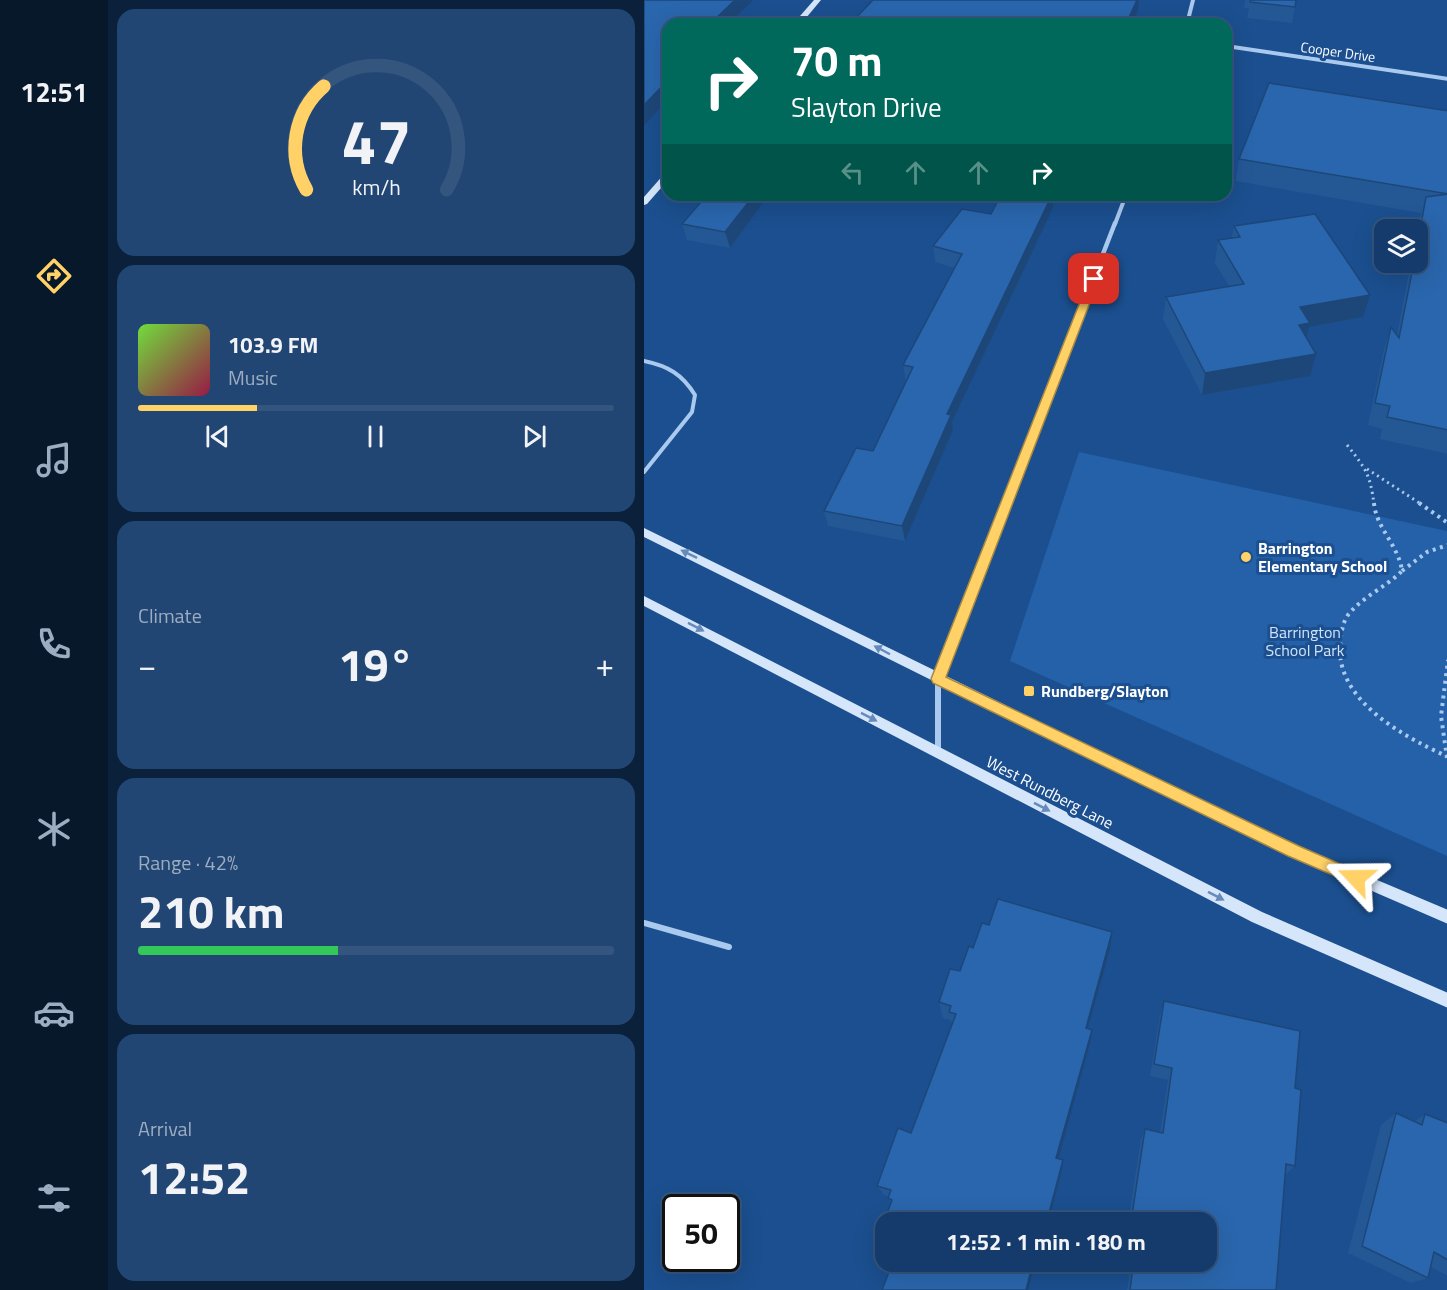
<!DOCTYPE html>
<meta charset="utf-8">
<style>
body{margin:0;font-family:"Titillium Web",sans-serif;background:#214673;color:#f1f3f6;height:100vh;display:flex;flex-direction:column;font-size:22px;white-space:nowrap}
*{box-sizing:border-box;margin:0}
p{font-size:20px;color:#9dadc1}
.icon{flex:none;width:33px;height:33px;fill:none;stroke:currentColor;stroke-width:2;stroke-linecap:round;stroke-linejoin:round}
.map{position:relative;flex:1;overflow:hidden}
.side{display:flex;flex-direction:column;gap:9px;padding:9px;background:#0b203b;width:536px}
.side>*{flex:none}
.banner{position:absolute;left:18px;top:18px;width:570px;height:183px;border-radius:18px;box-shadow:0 6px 24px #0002,0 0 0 2px #33557e;background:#00695c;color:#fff;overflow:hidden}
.buttons{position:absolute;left:730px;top:219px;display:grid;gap:12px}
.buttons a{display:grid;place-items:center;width:54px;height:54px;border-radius:12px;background:#143b6b;box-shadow:0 6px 24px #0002,0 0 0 2px #33557e;font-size:30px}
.speed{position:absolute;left:18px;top:1194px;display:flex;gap:12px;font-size:30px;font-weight:700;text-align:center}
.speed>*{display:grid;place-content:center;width:78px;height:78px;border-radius:50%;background:#143b6b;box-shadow:0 6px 24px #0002,0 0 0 2px #33557e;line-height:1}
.speed .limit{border:3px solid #111;border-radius:9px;background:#fff;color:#111}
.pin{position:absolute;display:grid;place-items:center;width:51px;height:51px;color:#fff;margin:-26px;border-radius:12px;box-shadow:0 3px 9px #0006}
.me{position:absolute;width:66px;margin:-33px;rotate:293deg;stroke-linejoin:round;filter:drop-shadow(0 0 4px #0008)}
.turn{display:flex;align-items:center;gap:21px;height:126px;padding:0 30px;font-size:27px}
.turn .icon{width:78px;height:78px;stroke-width:2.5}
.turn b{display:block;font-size:42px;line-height:51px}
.lanes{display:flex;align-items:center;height:57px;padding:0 30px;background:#0003;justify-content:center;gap:30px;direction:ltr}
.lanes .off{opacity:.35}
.big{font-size:45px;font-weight:700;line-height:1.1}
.side .card{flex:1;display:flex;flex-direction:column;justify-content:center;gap:9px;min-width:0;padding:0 21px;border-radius:18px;background:#214673}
.side .dial{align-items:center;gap:0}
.dial svg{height:156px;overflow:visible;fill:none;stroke:#33557e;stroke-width:7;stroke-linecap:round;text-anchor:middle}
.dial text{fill:#f1f3f6;stroke:none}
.song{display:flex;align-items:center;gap:18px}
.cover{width:72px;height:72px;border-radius:9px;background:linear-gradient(135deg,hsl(100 70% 55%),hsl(340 70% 35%))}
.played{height:6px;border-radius:3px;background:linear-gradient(90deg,#ffd166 25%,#33557e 25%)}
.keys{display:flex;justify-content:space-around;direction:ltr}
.heat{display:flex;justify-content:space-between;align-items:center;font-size:33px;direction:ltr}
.charge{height:9px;border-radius:4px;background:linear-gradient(90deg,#34c759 42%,#33557e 0)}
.trip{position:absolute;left:231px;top:1212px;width:342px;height:60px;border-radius:18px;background:#143b6b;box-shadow:0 6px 24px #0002,0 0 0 2px #33557e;font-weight:700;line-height:60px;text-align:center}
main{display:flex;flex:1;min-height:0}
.tab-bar{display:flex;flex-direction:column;width:108px;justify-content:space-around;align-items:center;background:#08182b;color:#9dadc1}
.tab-bar .icon{width:42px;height:42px}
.tab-bar .active{color:#ffd166}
.tab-bar b{font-size:27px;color:#f1f3f6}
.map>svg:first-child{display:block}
.green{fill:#2461a8}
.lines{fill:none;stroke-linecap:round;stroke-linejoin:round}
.path-far1{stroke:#a9c9ee;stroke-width:3;stroke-dasharray:2 4;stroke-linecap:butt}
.path{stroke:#a9c9ee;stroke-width:4;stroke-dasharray:3 4.5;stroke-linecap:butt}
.lane-far1{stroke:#a9c9ee;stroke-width:4}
.lane{stroke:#a9c9ee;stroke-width:6}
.street-far2{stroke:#a9c9ee;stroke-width:4}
.street-far1{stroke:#a9c9ee;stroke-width:4.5}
.street{stroke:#a9c9ee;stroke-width:6}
.secondary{fill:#d6e6fa;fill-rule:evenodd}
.wall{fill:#245895}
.shaded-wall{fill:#1d4779}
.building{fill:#2a66ad;stroke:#1d4779;stroke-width:1.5}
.oneway{fill:#668bba}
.route{fill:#ffd166;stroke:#a68842;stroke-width:1.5}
.poi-dot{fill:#ffd166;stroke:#1b4f8f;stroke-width:2}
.labels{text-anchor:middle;stroke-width:6;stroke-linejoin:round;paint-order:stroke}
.far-street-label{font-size:14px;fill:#fff;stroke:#1b4f8f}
.poi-label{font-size:16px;font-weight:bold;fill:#fff;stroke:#1b4f8f;text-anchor:start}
.park-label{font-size:16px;fill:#cfe3fa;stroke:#1b4f8f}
.street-label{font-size:16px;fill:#fff;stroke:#1b4f8f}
</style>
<main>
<nav class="tab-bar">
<b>12:51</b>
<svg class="icon active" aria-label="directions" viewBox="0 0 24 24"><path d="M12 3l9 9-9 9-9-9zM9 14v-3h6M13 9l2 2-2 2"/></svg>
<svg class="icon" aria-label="music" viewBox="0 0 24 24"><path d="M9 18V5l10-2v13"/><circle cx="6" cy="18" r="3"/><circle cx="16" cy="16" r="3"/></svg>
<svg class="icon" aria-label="phone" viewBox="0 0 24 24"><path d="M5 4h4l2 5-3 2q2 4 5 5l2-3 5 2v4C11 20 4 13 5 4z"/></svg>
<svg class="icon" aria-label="climate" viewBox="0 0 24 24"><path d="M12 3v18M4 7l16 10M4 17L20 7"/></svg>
<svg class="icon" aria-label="car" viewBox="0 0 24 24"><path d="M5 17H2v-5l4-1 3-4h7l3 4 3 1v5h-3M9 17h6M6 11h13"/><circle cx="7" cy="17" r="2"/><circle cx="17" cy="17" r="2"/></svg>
<svg class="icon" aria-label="filters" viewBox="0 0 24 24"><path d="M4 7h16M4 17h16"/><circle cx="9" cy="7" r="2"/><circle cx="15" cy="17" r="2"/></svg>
</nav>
<section class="side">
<div class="card dial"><svg viewBox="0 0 100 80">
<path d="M14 69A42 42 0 1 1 86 69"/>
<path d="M14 69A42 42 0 0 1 23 16" stroke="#ffd166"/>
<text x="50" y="56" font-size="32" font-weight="700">47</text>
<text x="50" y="72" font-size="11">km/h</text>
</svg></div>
<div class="card">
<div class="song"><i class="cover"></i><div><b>103.9 FM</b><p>Music</p></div></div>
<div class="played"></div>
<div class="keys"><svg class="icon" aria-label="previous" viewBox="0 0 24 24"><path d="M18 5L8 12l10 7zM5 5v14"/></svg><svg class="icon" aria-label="pause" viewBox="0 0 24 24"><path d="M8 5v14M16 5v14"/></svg><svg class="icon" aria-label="next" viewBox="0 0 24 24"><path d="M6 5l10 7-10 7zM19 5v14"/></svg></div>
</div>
<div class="card"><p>Climate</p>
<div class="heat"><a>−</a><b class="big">19°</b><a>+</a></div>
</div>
<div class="card"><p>Range · 42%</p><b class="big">210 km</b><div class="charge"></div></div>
<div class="card"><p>Arrival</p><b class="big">12:52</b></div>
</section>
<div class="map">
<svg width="804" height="1290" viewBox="0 0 804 1290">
<rect width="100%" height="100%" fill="#1b4f8f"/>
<path class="green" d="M 435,452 L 803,531 L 803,856 L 366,661 Z"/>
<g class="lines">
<g class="path-far1">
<path d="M 703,445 C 722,469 726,474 730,504"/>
<path d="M 723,469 L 777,504"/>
</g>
<g class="path">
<path d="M 730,503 C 732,528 755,546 758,571 C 742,587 718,597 704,615 C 698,623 697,636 696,646 C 693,701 759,736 802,756"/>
<path d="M 775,503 L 804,523"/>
<path d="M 758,571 L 783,552 L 804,545"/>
<path d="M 803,758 L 797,716 L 804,660"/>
</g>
<path class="lane-far1" d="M 0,361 C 24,366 38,374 51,395 L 48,412 L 0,472"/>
<path class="lane" d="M 0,923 L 85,947"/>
<g class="street-far2">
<path d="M 543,24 L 549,0"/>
<path d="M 582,46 L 804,79"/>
<path d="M 471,224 L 482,195"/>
</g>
<path class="street-far1" d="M 362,504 L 471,223"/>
<path class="street" d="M 294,752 L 294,679 L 363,503"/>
<g class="secondary">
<path d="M 170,0 L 177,0 L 157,24 L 149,24 Z"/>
<path d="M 24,172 L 24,180 L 3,204 L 0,205 L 0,197 L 21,173 Z"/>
<path d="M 0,528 L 506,776 L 655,847 L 804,910 L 804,924 L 645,855 L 496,784 L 0,537 Z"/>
<path d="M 0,596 L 618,912 L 804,993 L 804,1008 L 608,922 L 0,606 Z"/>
</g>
</g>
<g class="wall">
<path d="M 601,0 L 652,0 L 648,23 L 603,18 L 605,8 L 600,8 Z"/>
<path d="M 804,111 L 804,454 L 736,439 L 738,429 L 724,425 L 740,349 L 747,327 L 753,335 L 767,262 L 774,262 L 774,230 L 773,230 L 777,213 L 592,181 L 595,159 Z"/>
<path d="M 125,195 L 86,248 L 43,240 L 38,224 Z"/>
<path d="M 357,195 L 412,195 L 409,201 L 409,208 L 308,422 L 309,430 L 261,541 L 184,526 L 180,511 L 229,451 L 262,381 L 259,365 L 311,268 L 291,262 L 289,246 L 347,214 Z"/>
<path d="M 590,226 L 719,317 L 665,327 L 663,338 L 666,376 L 558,395 L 519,319 L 522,297 L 585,286 L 571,263 L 574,240 L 588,238 Z"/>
<path d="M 329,948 L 466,950 L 444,1028 L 448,1030 L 446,1044 L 414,1159 L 418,1170 L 405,1221 L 402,1220 L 402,1222 L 242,1222 L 242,1234 L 237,1230 L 247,1203 L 244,1198 L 244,1196 L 240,1195 L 233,1186 L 267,1133 L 308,1024 L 307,1020 L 299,1018 L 295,1002 L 316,971 Z"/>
<path d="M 520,1001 L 651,1088 L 651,1166 L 641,1175 L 632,1290 L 483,1290 L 486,1273 L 477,1271 L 478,1262 L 562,1262 L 562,1222 L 484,1222 L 497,1139 L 501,1129 L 516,1132 L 524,1080 L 506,1076 L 516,1015 Z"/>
<path d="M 752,1113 L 771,1121 L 781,1114 L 801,1122 L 804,1121 L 804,1276 L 787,1267 L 784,1278 L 767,1283 L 704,1253 L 737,1125 Z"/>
</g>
<g class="shaded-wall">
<path d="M 91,0 L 109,0 L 85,24 L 66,24 Z"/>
<path d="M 492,0 L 495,0 L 494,11 L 488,24 L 482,24 Z"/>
<path d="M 24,80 L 24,99 L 0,126 L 0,105 Z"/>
<path d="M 110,195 L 125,195 L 86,248 L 81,232 Z"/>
<path d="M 406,195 L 412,195 L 409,201 L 409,208 L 308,422 L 309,430 L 261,541 L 258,526 L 303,414 Z"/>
<path d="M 726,295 L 719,317 L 665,327 L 661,346 L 649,347 L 656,307 Z"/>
<path d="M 672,354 L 666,376 L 558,395 L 561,373 Z"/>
<path d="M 468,932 L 466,950 L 440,1042 L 442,1028 Z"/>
<path d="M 448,1030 L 446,1044 L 412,1168 L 412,1158 Z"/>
<path d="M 419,1160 L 418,1170 L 405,1221 L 405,1213 Z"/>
<path d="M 389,1262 L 392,1262 L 384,1290 L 382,1290 Z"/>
</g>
<g class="building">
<path d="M 0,0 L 91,0 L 66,24 L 24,24 L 24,80 L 0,105 Z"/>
<path d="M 229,0 L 493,0 L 482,24 L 202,24 L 206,19 L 210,20 Z"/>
<path d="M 606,0 L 652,0 L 651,7 L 606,2 Z"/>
<path d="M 625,83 L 804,111 L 804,194 L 595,159 Z"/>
<path d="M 804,194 L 804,430 L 743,417 L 746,406 L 731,403 L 747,327 L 755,338 L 770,262 L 774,262 L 774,240 L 782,197 Z"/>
<path d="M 63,195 L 110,195 L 81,232 L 38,224 Z"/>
<path d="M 357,195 L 408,195 L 303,414 L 307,415 L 258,526 L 180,511 L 212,448 L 229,451 L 269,367 L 259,365 L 318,254 L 289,246 L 318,209 L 347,214 Z"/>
<path d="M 671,214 L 726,295 L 656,307 L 666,323 L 655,325 L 672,354 L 561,373 L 522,297 L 600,284 L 574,240 L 596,237 L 590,226 Z"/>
<path d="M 354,899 L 468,932 L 442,1028 L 448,1030 L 412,1158 L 419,1160 L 405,1213 L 402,1212 L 400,1222 L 242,1222 L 242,1231 L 237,1230 L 248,1200 L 244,1198 L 247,1190 L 233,1186 L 254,1128 L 267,1133 L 312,1014 L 305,1012 L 307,1006 L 295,1002 L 306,969 L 316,971 L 325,946 L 329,948 L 338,923 L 345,925 Z"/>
<path d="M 520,1001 L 656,1031 L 651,1088 L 657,1090 L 651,1166 L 642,1164 L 632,1290 L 486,1290 L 489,1267 L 480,1265 L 480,1262 L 562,1262 L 562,1222 L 487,1222 L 501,1129 L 519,1133 L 528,1068 L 510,1064 Z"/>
<path d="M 752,1113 L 778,1125 L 781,1114 L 804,1123 L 804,1260 L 790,1252 L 784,1278 L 718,1246 Z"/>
<path d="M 242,1260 L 242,1262 L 389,1262 L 382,1290 L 238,1290 L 245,1272 L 238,1270 Z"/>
</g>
<defs><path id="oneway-solid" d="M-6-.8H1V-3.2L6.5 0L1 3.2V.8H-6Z" transform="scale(1.5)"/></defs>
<g class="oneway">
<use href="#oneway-solid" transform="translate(45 554) rotate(-154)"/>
<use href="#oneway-solid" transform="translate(52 627) rotate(27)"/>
<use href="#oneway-solid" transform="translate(238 650) rotate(-152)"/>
<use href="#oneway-solid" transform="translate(225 717) rotate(27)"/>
<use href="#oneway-solid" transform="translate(398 807) rotate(27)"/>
<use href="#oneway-solid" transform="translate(572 896) rotate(27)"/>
</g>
<path class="route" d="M 450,276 L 455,279 L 302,677 L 655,846 L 717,873 L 719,878 L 717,883 L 712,885 L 644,856 L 289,683 L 287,679 L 445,279 Z"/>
<g class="poi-dot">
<circle cx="602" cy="557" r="6"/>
<rect x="379" y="685" width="12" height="12" rx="3"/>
</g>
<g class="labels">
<g class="far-street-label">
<text transform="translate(694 52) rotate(8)" y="5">Cooper Drive</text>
</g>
<g class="poi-label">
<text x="614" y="554">Barrington<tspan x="614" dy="18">Elementary School</tspan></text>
<text x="397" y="697">Rundberg/Slayton</text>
</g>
<g class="park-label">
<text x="661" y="638">Barrington<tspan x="661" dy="18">School Park</tspan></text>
</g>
<g class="street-label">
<text transform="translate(406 792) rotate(27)" y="6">West Rundberg Lane</text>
</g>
</g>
</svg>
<div class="buttons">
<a><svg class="icon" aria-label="layers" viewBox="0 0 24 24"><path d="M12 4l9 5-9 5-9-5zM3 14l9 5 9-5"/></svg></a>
</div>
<div class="speed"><div class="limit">50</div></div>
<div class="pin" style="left:450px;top:279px;background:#d93025"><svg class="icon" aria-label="arrive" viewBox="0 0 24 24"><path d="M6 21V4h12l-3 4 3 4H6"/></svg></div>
<svg class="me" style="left:712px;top:878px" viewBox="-20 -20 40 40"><path d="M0-17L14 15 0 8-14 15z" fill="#ffd166" stroke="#fff" stroke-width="4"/></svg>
<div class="trip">12:52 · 1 min · 180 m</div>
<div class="banner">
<div class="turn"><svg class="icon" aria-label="right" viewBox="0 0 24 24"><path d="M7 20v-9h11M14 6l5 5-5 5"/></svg><div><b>70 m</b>Slayton Drive</div></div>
<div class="lanes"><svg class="icon off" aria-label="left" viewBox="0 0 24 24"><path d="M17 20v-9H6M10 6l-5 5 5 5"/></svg><svg class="icon off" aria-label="ahead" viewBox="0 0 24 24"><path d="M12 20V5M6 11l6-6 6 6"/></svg><svg class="icon off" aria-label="ahead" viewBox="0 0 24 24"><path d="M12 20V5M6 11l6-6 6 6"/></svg><svg class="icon" aria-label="right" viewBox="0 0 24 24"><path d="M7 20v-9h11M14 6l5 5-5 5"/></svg></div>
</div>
</div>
</main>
